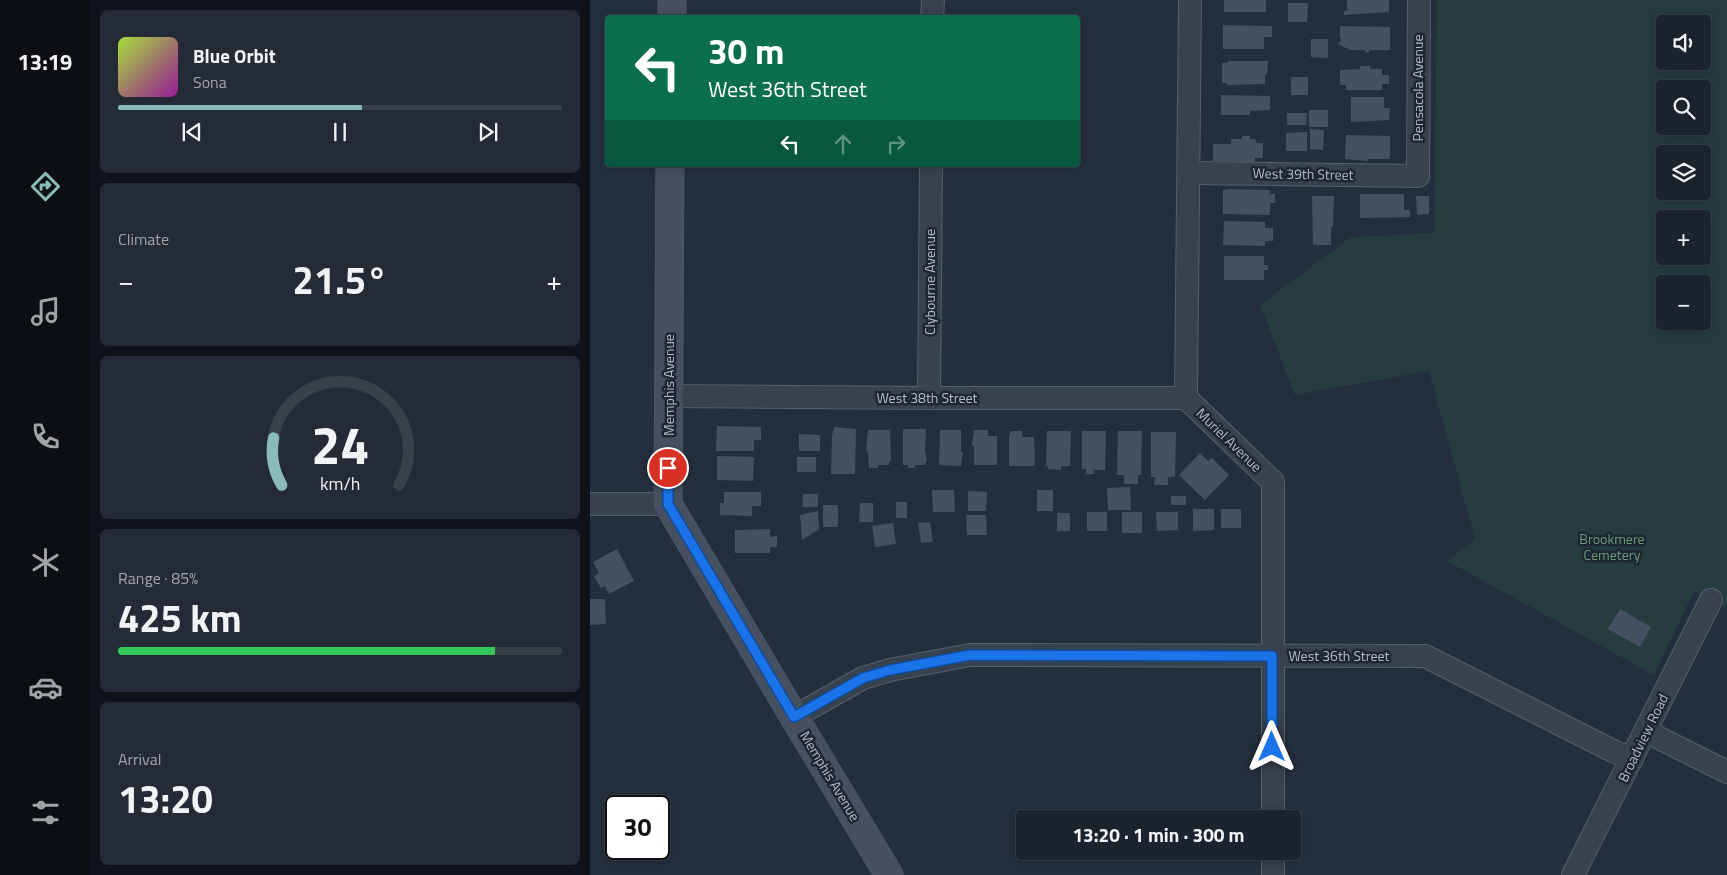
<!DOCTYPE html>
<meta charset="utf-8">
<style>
body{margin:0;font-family:"Titillium Web",sans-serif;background:#242b36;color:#f1f3f6;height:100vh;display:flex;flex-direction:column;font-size:19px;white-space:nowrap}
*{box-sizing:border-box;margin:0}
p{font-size:16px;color:#a0a4aa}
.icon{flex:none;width:28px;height:28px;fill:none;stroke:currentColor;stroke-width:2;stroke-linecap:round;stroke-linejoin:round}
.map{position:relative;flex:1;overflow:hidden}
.side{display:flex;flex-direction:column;gap:10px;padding:10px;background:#0f1319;width:500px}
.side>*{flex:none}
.hud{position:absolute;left:15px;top:15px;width:475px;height:152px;border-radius:5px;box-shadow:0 2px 12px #0003,0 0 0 1px #39404a;background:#0b6e4f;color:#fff;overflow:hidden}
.fabs{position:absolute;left:1066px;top:15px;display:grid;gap:10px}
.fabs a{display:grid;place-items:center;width:55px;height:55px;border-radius:5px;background:#1b232e;box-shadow:0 2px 12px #0003,0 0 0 1px #39404a;font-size:25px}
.speed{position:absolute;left:15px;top:795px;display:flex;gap:10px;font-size:25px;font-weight:700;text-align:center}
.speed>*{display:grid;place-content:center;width:65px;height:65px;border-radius:50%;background:#1b232e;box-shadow:0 2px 12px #0003,0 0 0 1px #39404a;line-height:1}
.speed .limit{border:2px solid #111;border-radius:8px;background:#fff;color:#111}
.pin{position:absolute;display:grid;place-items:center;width:42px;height:42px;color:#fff;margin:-21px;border:2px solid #fff;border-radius:50%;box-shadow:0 1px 5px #0007}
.me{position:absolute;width:55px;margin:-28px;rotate:0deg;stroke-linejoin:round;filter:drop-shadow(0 0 4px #0008)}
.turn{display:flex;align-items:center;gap:18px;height:105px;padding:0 20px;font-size:22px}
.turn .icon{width:65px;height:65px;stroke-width:2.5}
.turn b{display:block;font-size:35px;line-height:42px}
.lanes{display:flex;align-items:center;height:48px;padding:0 20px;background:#0003;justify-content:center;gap:25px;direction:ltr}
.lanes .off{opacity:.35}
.big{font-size:38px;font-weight:700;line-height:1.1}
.side .tile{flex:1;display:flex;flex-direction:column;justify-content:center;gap:8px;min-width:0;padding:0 18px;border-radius:8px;background:#242b36}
.side .dial{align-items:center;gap:0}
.dial svg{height:130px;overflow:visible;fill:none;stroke:#39404a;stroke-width:7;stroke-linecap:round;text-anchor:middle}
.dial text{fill:#f1f3f6;stroke:none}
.song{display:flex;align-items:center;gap:15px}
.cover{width:60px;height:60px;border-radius:8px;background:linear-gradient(135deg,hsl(80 70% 55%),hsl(300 70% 35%))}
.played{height:5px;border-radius:2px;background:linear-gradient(90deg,#8bbbb9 55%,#39404a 55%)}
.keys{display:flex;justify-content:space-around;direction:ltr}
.heat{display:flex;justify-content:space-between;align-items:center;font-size:28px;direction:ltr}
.charge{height:8px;border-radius:4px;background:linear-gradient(90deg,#34c759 85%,#39404a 0)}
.trip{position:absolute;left:426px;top:810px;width:285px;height:50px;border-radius:5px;background:#1b232e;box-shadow:0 2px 12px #0003,0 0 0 1px #39404a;font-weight:700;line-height:50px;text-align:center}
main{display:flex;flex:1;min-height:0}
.menu{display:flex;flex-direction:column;width:90px;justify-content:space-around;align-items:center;background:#0b0e12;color:#a0a4aa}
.menu .icon{width:35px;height:35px}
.menu .on{color:#8bbbb9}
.menu b{font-size:22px;color:#f1f3f6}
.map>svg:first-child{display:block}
.green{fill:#263c3f;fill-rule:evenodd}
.building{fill:#455162}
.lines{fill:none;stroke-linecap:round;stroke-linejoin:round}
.street-casing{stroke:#565f6c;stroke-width:24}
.secondary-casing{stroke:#565f6c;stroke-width:29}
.street{stroke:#38414e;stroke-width:22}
.secondary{stroke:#465061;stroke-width:28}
.route-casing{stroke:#114b97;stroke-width:12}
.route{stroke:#1a73e8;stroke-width:9}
.labels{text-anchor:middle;stroke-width:5;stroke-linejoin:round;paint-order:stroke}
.street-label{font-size:14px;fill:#b4bcc9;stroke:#1d2633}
.park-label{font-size:14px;fill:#6b9a76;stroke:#1d2633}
</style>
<main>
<nav class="menu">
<b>13:19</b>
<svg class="icon on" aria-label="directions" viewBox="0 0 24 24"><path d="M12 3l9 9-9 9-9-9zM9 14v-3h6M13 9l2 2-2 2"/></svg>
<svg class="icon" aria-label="music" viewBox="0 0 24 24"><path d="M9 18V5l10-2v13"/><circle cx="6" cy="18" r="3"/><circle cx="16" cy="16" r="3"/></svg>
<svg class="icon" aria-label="phone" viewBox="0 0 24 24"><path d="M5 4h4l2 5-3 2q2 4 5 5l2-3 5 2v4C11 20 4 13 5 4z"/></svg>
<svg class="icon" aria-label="climate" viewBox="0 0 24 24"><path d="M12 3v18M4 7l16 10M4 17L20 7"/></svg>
<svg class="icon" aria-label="car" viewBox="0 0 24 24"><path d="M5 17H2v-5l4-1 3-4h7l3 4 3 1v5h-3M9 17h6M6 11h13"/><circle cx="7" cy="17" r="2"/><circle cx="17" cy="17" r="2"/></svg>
<svg class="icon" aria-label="filters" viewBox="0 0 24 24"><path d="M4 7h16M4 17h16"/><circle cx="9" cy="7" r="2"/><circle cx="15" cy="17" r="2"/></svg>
</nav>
<section class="side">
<div class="tile">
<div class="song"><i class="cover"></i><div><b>Blue Orbit</b><p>Sona</p></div></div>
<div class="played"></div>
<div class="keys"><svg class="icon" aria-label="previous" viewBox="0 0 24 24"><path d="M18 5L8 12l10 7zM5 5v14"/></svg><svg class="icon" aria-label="pause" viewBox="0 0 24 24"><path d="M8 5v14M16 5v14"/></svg><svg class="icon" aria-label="next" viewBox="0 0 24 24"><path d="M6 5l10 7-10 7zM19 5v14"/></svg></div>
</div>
<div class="tile"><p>Climate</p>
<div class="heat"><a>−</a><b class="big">21.5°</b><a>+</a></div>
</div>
<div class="tile dial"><svg viewBox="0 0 100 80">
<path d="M14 69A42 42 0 1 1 86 69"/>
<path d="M14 69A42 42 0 0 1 9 40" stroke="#8bbbb9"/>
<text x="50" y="56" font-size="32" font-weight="700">24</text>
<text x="50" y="72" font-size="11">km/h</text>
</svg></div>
<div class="tile"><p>Range · 85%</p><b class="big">425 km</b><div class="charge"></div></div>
<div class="tile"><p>Arrival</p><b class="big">13:20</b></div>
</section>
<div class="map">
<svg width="1137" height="875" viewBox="0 0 1137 875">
<rect width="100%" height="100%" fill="#242f3e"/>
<path class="green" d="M 847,0 L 1137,0 L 1137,608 L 1104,591 L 1064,675 L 857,561 L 885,539 L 839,371 L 705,395 L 670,305 L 761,237 L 844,233 ZM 1075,24 L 1112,24 L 1112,61 L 1075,61 ZM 1075,89 L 1112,89 L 1112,126 L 1075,126 ZM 1075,154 L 1112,154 L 1112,191 L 1075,191 ZM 1075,219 L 1112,219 L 1112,256 L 1075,256 ZM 1075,284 L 1112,284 L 1112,321 L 1075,321 Z"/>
<g class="building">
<rect x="634" y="0" width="42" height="12"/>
<path d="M 757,0 L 799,0 L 799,12 L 754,15 L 754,11 L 757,11 Z"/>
<path d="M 698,3 L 718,3 L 717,22 L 698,22 Z"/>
<path d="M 633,25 L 682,26 L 682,37 L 674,37 L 674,49 L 633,49 Z"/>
<path d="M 750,26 L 800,27 L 800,50 L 779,50 L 779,52 L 775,52 L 776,50 L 760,50 L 748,44 L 752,39 L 750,39 Z"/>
<path d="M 721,39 L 738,39 L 738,58 L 721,57 Z"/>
<path d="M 638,61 L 678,61 L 677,74 L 675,74 L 675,84 L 637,85 L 637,83 L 632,83 L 632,63 L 638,63 Z"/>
<path d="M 770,66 L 780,66 L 780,69 L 792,69 L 792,75 L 799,75 L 799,84 L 792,84 L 792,90 L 756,90 L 756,85 L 750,85 L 750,70 L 770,69 Z"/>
<rect x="701" y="77" width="17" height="18"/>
<path d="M 631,95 L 680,96 L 680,110 L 660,111 L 660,115 L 631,115 Z"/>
<path d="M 761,97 L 794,97 L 794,108 L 800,108 L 799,120 L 761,122 Z"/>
<rect x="719" y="110" width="19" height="17"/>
<path d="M 697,113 L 717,113 L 716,125 L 697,125 Z"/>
<path d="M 720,129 L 734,130 L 733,150 L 720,149 Z"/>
<path d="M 717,132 L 717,151 L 696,151 L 696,133 Z"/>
<path d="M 756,135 L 800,136 L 800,159 L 778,159 L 778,161 L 755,159 Z"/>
<path d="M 652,136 L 660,136 L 660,139 L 666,139 L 666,143 L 673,143 L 673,158 L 665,158 L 665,162 L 623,161 L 623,144 L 641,144 L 641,139 L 652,139 Z"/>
<path d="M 640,189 L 680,190 L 680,194 L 685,194 L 685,203 L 680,203 L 680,215 L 633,214 L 633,190 Z"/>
<path d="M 770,194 L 814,194 L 814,210 L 820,210 L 820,217 L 770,218 Z"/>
<path d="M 722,196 L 744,196 L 743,227 L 741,227 L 741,245 L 723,245 Z"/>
<path d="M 826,196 L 839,196 L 839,214 L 827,215 Z"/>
<path d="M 634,221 L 675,222 L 675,228 L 683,228 L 683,241 L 675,241 L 675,246 L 633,245 Z"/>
<path d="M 634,256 L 674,256 L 674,265 L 678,265 L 678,270 L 674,270 L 674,280 L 634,280 Z"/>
<path d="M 127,426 L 171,427 L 171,440 L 164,440 L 164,451 L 126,451 Z"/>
<path d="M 244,427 L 266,429 L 265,474 L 241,474 L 242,436 Z"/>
<path d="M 313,429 L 336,429 L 335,452 L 337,459 L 335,465 L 325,465 L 325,468 L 318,468 L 318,465 L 313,465 Z"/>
<path d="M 278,430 L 300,430 L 301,461 L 299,461 L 299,465 L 288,465 L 288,468 L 279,468 L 278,451 L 276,451 Z"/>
<path d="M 350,430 L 371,430 L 371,452 L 373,452 L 371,466 L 349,465 Z"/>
<path d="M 384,430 L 398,430 L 398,436 L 407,436 L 407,465 L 384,465 L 384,447 L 382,445 Z"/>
<path d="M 421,431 L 432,431 L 432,437 L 444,437 L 445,462 L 444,466 L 419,466 L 419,437 Z"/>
<path d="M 457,431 L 481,431 L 480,466 L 471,466 L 471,470 L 458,469 L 458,466 L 456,466 Z"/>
<path d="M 492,431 L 516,431 L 515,470 L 504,470 L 504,474 L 496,474 L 496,469 L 492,469 Z"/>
<path d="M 528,431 L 552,431 L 551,475 L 548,475 L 548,484 L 534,484 L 534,475 L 527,475 Z"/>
<path d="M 561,432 L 586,432 L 585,477 L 578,477 L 578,485 L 564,485 L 565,477 L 561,477 Z"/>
<path d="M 209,434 L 230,435 L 230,451 L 209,451 Z"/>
<path d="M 610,453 L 618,461 L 622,458 L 639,475 L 615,500 L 589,475 Z"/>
<path d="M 127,456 L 164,457 L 163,481 L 127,480 Z"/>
<rect x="207" y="457" width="19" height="15"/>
<path d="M 540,487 L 541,510 L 518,510 L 517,488 Z"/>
<path d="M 342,490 L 364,490 L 365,512 L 343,512 Z"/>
<rect x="447" y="490" width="16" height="21"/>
<path d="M 378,491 L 397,492 L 396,511 L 378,511 Z"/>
<path d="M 134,492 L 171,492 L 171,506 L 162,506 L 162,516 L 130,515 L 130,503 L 134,503 Z"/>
<path d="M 213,494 L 228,494 L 228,507 L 212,507 Z"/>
<rect x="581" y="496" width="15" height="9"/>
<rect x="306" y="502" width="11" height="16"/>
<path d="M 270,503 L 283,503 L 283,522 L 269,522 Z"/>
<rect x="233" y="505" width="15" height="22"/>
<path d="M 603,509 L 624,509 L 624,530 L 603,531 Z"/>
<rect x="631" y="509" width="20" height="19"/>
<path d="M 228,511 L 229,529 L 212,540 L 210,515 Z"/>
<rect x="497" y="512" width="20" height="19"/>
<rect x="532" y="512" width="20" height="21"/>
<path d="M 566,512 L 588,512 L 588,530 L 567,531 Z"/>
<rect x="467" y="513" width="13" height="18"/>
<path d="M 376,515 L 396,515 L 397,535 L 377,535 Z"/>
<path d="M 340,522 L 343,542 L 331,543 L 328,523 Z"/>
<path d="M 303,523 L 306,544 L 285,547 L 282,526 Z"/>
<path d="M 180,529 L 180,537 L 187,536 L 187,547 L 180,547 L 180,553 L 145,553 L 145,530 Z"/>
<path d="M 27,549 L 44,581 L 19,594 L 15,586 L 11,588 L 4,576 L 9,573 L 3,562 Z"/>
<path d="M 0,599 L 15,599 L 16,624 L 0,625 Z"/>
<path d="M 1030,609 L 1061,627 L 1050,647 L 1018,629 Z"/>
</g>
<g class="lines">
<defs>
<g id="street">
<path d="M 600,0 L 596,398 L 683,482 L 683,819"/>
<path d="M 342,18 L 343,0"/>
<path d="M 599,173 L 828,176 L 829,0"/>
<path d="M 78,396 L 339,398 L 596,398"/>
<path d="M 339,398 L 341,165"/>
<path d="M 0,504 L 78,504"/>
<path d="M 204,717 L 273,678 L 300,670 L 380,655 L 835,656 L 1023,751 L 1042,759"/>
<path d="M 1057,729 L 1069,738 L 1137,772"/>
<path d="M 683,851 L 683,875"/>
<path d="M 983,875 L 1121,600"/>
</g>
<g id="secondary">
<path d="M 82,18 L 82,0"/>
<path d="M 80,165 L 78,504 L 204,717 L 299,875"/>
</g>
</defs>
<use href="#street" class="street-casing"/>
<use href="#secondary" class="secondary-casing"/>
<use href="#street" class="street"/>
<use href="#secondary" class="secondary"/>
</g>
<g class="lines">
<defs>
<path id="route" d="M 78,468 L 78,504 L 204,717 L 273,678 L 300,670 L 380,655 L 682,656 L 682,747"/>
</defs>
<use href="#route" class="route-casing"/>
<use href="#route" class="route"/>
</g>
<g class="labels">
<g class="street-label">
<text transform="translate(828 88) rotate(-90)" y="5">Pensacola Avenue</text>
<text transform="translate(713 174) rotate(1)" y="5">West 39th Street</text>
<text transform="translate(340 282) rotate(-90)" y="5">Clybourne Avenue</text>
<text transform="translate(79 385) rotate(-90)" y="5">Memphis Avenue</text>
<text x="337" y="403">West 38th Street</text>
<text transform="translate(639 440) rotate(44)" y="5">Muriel Avenue</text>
<text x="749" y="661">West 36th Street</text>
<text transform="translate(1053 738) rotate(-64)" y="5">Broadview Road</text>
<text transform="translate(240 776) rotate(59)" y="5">Memphis Avenue</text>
</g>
<g class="park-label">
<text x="1022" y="544">Brookmere<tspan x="1022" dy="16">Cemetery</tspan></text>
</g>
</g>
</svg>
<div class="fabs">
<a><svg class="icon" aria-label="sound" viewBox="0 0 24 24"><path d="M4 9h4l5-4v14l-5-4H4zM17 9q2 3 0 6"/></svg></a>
<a><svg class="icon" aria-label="search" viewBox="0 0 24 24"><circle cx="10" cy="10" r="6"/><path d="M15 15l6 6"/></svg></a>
<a><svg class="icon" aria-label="layers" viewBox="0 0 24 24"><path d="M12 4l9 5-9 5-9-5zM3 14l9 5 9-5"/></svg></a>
<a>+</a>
<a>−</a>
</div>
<div class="speed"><div class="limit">30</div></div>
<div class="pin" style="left:78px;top:468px;background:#d93025"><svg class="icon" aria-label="arrive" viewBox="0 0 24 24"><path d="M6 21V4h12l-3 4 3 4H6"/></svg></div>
<svg class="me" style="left:682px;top:747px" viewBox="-20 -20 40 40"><path d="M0-17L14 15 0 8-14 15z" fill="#1a73e8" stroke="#fff" stroke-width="4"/></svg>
<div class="trip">13:20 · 1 min · 300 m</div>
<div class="hud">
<div class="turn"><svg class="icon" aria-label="left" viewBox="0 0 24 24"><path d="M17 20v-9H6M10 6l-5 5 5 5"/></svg><div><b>30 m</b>West 36th Street</div></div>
<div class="lanes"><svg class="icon" aria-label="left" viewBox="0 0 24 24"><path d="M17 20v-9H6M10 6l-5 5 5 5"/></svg><svg class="icon off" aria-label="ahead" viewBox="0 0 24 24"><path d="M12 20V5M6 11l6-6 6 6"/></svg><svg class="icon off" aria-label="right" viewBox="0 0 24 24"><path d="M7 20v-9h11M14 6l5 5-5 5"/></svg></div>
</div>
</div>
</main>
